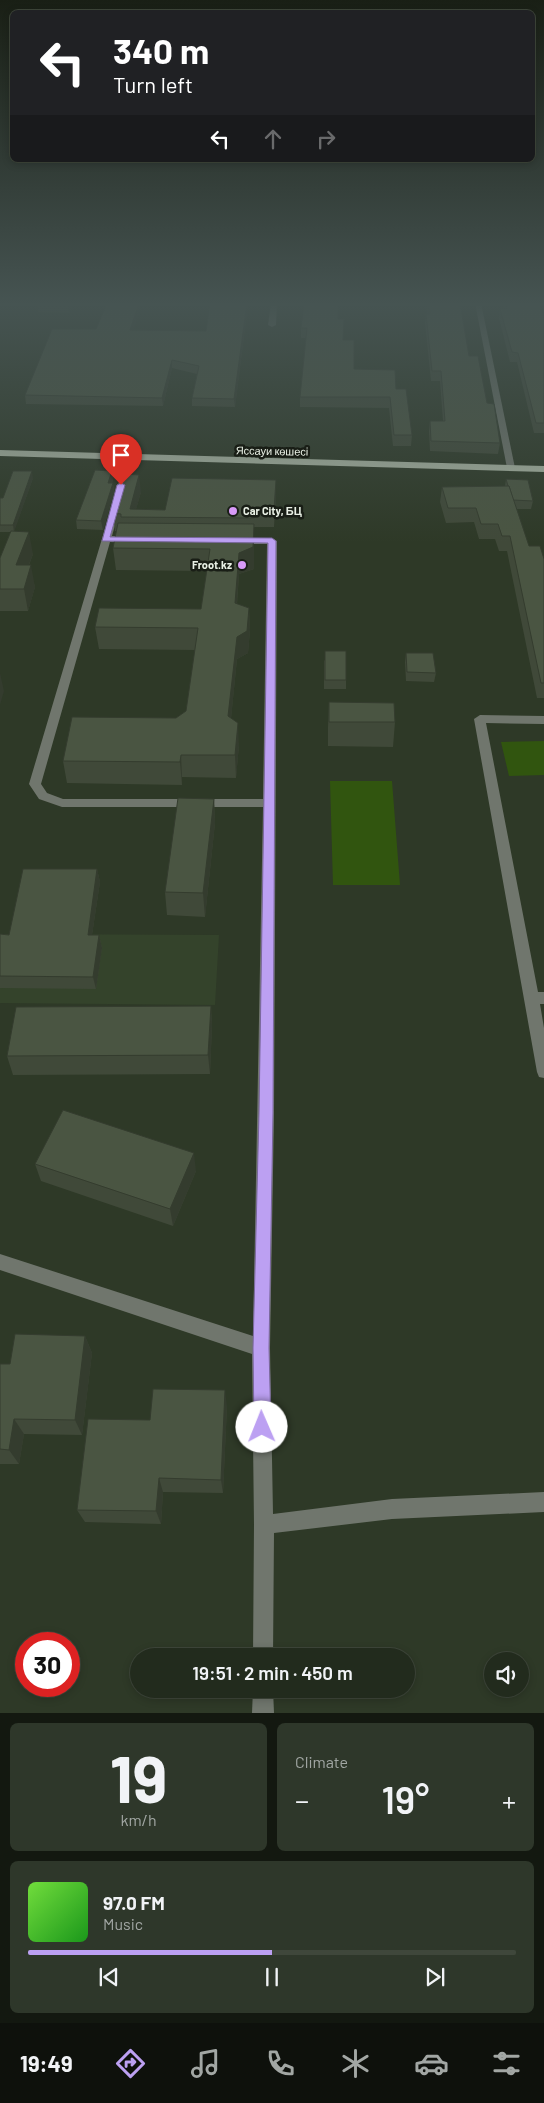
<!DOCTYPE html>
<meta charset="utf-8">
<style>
body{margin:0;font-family:Barlow,sans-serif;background:#2e372a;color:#f1f3f6;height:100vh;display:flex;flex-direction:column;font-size:19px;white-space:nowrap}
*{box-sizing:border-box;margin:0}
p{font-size:16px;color:#a2a7a4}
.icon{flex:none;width:28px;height:28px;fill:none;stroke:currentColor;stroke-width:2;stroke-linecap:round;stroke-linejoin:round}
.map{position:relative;height:1713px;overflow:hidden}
.sheet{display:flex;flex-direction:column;gap:10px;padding:10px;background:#131810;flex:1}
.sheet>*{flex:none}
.guide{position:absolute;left:10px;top:10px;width:525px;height:152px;border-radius:8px;box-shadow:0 2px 8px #0003,0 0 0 1px #3f473b;background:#202124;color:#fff;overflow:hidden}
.fabs{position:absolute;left:484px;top:1652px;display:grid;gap:10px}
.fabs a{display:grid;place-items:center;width:45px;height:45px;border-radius:50%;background:#222b1d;box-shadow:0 2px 8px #0003,0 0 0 1px #3f473b;font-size:25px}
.speed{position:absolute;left:15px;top:1632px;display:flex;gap:10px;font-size:25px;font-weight:700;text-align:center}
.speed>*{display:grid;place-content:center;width:65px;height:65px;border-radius:50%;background:#222b1d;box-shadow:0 2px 8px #0003,0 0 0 1px #3f473b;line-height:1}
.speed .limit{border:8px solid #d22;background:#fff;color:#111}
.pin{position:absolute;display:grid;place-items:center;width:42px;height:42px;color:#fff;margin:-51px -21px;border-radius:50% 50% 50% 0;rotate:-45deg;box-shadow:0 0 5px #0007}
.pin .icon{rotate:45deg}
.me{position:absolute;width:55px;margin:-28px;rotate:359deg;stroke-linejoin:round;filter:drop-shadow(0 0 4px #0008)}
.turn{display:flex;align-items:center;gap:18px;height:105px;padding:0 20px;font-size:22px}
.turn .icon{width:65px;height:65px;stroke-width:2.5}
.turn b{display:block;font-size:35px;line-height:42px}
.lanes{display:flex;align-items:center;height:48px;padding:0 20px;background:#0003;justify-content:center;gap:25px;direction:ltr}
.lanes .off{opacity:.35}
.big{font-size:38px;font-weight:600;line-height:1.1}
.sheet .widget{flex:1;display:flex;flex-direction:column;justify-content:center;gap:8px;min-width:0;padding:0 18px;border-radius:8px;background:#2e372a}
.sheet .dial{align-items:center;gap:0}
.dial b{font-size:65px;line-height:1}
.song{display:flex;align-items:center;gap:15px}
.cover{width:60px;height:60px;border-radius:8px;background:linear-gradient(135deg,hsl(100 70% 55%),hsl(120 70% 35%))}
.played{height:5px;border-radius:2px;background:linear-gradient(90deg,#bca0f2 50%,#3f473b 50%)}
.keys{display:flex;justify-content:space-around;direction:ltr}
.heat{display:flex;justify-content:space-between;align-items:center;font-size:28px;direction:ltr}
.sheet .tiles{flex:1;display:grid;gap:10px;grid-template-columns:1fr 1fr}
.widget:last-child{grid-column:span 2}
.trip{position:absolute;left:130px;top:1648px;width:285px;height:50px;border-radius:25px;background:#222b1d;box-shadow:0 2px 8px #0003,0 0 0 1px #3f473b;font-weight:600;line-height:50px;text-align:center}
.tabs{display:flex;height:80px;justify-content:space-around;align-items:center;background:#0e110c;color:#a2a7a4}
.tabs .icon{width:35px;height:35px}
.tabs .on{color:#bca0f2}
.tabs b{font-size:22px;color:#f1f3f6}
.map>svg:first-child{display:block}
.built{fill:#34432b}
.green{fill:#31550f}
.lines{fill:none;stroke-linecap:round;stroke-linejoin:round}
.minor{fill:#70766d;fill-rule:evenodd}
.major{fill:#abb6a4;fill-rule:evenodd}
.wall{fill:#404939}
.shaded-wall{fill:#343c2e}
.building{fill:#4a5542;stroke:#343c2e}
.route{fill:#bca0f2;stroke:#7a689d}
.poi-dot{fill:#d89af8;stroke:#191e16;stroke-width:2}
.labels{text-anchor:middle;stroke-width:5;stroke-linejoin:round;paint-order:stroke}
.far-street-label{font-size:11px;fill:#e9f0e5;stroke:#191e16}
.far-poi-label{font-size:11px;font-weight:bold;fill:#e9f0e5;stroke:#191e16;text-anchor:start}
</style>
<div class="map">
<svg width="544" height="1713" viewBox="0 0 544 1713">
<rect width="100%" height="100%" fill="#2e3927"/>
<path class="built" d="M 0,934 L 219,935 L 215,1005 L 0,1003 Z"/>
<g class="green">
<path d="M 544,741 L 544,775 L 509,776 L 501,742 Z"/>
<path d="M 330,781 L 392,781 L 400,885 L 333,885 Z"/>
</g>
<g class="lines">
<g class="minor">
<path d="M 271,303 L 277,303 L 276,325 L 272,327 L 268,325 Z"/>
<path d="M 475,303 L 481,303 L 515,468 L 511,471 L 507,468 Z"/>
<path d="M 130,455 L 134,458 L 112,536 L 132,537 L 137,540 L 132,543 L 110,542 L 41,784 L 47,793 L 63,799 L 263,799 L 267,544 L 237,544 L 232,541 L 237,538 L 272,538 L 277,541 L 274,1113 L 270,1348 L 273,1514 L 392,1499 L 544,1492 L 544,1512 L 392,1519 L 274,1533 L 273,1656 L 253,1656 L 254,1525 L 252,1354 L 0,1270 L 0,1254 L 253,1336 L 263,807 L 62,807 L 39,799 L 29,784 L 126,458 Z"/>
<path d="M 480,715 L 544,716 L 544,724 L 486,723 L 538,992 L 544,992 L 544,1004 L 540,1004 L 544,1028 L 544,1078 L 539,1077 L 537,1072 L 474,719 Z"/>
<path d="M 253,1689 L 273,1689 L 274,1713 L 252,1713 Z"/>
</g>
<path class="major" d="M 0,450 L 544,466 L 544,472 L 0,456 Z"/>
</g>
<g class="wall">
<path d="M 37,303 L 75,303 L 69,313 L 38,312 Z"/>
<path d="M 210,303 L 259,303 L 259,305 L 248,305 L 235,407 L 192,406 L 192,398 L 197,374 L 172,368 L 163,406 L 26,404 L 25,395 L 96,329 L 206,331 Z"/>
<path d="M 426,303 L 460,303 L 469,356 L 487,403 L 500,443 L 498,454 L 430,451 L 429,431 L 430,421 L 443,421 L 440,381 L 431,381 L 425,323 L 426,314 L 427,314 Z"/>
<path d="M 502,303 L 538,303 L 544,316 L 544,433 L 534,433 L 517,362 L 510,362 L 499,318 L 500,309 L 503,309 Z"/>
<path d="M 338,319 L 343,340 L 354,369 L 396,389 L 412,435 L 411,446 L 393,446 L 389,408 L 300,407 L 300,397 L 306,338 L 301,338 L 301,328 Z"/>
<path d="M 112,471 L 113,479 L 112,483 L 113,483 L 114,492 L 103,530 L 77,529 L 76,520 Z"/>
<path d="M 33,478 L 14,531 L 33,554 L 29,565 L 35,587 L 28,611 L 0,611 L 0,558 L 11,532 L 0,532 L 0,498 L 3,498 Z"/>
<path d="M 506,479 L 533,501 L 531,509 L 516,509 L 529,546 L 544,559 L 544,698 L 537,698 L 507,551 L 499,551 L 495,539 L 479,539 L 474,522 L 446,523 L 440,502 L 442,487 L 505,486 Z"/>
<path d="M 141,492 L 136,509 L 165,510 L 276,497 L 274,527 L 254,527 L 254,569 L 239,574 L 237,604 L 249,608 L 250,630 L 248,653 L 237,659 L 231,718 L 239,745 L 236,778 L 182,777 L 182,785 L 67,783 L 63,761 L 176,718 L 186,711 L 195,650 L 99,649 L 95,627 L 201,609 L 207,571 L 116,570 L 113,548 L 117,531 L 115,531 L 113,513 Z"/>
<path d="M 406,653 L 436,673 L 434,682 L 406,681 L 405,662 Z"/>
<path d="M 324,660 L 346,680 L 346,689 L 324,689 Z"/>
<path d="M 329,702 L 395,722 L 393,747 L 328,746 L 328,727 Z"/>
<path d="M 214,799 L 215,823 L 205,917 L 167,915 L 165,892 Z"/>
<path d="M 97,869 L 100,882 L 92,935 L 99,935 L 102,948 L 96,989 L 0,988 L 0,934 L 9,935 Z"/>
<path d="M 211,1006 L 212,1025 L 210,1074 L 13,1075 L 7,1056 Z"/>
<path d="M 35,1164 L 196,1171 L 173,1226 L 41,1181 Z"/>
<path d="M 85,1336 L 92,1353 L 82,1435 L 24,1434 L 19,1464 L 0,1464 L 0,1364 L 10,1364 Z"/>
<path d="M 227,1406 L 223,1493 L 163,1492 L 161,1524 L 85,1522 L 77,1510 L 150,1420 Z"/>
</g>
<g class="shaded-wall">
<path d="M 69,303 L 75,303 L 69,313 L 68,305 Z"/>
<path d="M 139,303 L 142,303 L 131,338 L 130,330 Z"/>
<path d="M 247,303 L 248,303 L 235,407 L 234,399 Z"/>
<path d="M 172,360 L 172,368 L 163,406 L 162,398 Z"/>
<path d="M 32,471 L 33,478 L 14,532 L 13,525 Z"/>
<path d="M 112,471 L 113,479 L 109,491 L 108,483 Z"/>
<path d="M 139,475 L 141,492 L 134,517 L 130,509 Z"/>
<path d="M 276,480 L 276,497 L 274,527 L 274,510 Z"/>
<path d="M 113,483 L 114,492 L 103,530 L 101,521 Z"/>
<path d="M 254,524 L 254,569 L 239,574 L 235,625 L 235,603 L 239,553 Z"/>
<path d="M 29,532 L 33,554 L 20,587 L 16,565 Z"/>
<path d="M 31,565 L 35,587 L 28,611 L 24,589 Z"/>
<path d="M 249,608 L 250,630 L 248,653 L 237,659 L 229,739 L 228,716 L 237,637 Z"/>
<path d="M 0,673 L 4,691 L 0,705 Z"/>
<path d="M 238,723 L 239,745 L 236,778 L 235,755 Z"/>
<path d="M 181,755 L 182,777 L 182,785 L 180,762 Z"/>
<path d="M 214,799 L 215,823 L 205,917 L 203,893 Z"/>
<path d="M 97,869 L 100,882 L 90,948 L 88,935 Z"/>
<path d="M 99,935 L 102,948 L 96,989 L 93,977 Z"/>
<path d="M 211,1006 L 212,1025 L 210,1074 L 208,1055 Z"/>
<path d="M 194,1153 L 196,1171 L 173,1226 L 170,1209 Z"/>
<path d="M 85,1336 L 92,1353 L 82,1435 L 75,1420 Z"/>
<path d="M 225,1390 L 227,1406 L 223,1493 L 221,1480 Z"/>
<path d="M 14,1419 L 24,1434 L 19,1464 L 9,1450 Z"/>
<path d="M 159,1478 L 163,1492 L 161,1524 L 156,1511 Z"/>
</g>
<g class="building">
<path d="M 37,303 L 69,303 L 68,305 Z"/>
<path d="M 107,303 L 139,303 L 130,330 L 206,331 L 210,303 L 247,303 L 234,399 L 192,398 L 199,366 L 172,360 L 162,398 L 25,395 L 52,329 L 96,329 Z"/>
<path d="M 304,303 L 338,303 L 338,319 L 344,319 L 343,340 L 354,340 L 354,369 L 395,370 L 396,389 L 406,389 L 412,435 L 394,435 L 390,397 L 300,397 L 307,328 L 301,328 Z"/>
<path d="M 428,303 L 460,303 L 469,356 L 478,356 L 487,403 L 494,404 L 500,443 L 431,441 L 430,421 L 445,421 L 441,371 L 432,371 L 426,314 L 430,314 Z"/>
<path d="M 505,303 L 538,303 L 538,305 L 540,305 L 544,316 L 544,423 L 536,423 L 518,353 L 512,352 L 500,309 L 507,309 Z"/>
<path d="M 95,470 L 112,471 L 108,483 L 113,483 L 101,521 L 76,520 Z"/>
<path d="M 13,471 L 32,471 L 13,525 L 0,525 L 0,498 L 3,498 Z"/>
<path d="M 125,474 L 139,475 L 130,509 L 165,510 L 172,478 L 276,480 L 274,510 L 254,510 L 254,518 L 121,517 L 121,514 L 113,513 Z"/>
<path d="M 506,479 L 528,480 L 533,501 L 513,500 L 509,486 L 508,486 Z"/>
<path d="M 509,486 L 529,546 L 540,546 L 544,559 L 544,683 L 541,683 L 510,536 L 502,536 L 498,524 L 481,524 L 476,508 L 448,508 L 442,487 Z"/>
<path d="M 118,523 L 254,524 L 253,547 L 239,553 L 235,603 L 249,608 L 247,631 L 237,637 L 228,716 L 238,723 L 235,755 L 181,755 L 180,762 L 63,761 L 72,717 L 176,718 L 186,711 L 198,628 L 95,627 L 99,608 L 201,609 L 210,549 L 113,548 Z"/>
<path d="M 11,531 L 29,532 L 16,565 L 31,565 L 24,589 L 0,589 L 0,558 Z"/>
<rect x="325" y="651" width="21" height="29"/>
<path d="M 406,653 L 433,653 L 436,673 L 407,672 Z"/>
<path d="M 329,702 L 394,703 L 395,722 L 329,722 Z"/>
<path d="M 178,798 L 214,799 L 203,893 L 165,892 Z"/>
<path d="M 23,869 L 97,869 L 88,935 L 99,935 L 93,977 L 0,976 L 0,934 L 9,935 Z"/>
<path d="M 211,1006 L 208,1055 L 7,1056 L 16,1007 Z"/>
<path d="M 63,1110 L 194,1153 L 170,1209 L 35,1164 Z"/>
<path d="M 15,1334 L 85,1336 L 75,1420 L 14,1419 L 9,1450 L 0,1449 L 0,1364 L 10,1364 Z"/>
<path d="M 153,1389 L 225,1390 L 221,1480 L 159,1478 L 156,1511 L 77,1510 L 88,1419 L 150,1420 Z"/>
</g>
<linearGradient id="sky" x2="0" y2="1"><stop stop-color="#191f15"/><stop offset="0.56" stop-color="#465452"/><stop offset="1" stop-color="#465452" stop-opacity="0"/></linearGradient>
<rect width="544" height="543" fill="url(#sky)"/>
<path class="route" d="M 121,483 L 125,485 L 110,537 L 272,538 L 276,541 L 273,1113 L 269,1348 L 271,1427 L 268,1433 L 262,1435 L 256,1433 L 254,1427 L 253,1348 L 259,1113 L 268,543 L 102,541 L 117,485 Z"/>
<g class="poi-dot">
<circle cx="233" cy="511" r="5"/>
<circle cx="242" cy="565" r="5"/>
</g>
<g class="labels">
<g class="far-street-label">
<text transform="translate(272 451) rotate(1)" y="4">Яссауи көшесі</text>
</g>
<g class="far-poi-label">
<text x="243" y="515">Car City, БЦ</text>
<text x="232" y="569" text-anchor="end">Froot.kz</text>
</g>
</g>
</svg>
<div class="fabs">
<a><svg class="icon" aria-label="sound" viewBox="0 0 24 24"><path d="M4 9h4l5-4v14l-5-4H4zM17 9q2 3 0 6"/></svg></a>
</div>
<div class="speed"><div class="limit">30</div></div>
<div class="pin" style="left:121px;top:485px;background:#d93025"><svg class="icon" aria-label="arrive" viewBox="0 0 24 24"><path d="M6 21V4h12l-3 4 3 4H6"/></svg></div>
<svg class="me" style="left:262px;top:1427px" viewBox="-20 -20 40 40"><circle r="19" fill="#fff"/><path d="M0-13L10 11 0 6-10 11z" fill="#bca0f2"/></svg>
<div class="trip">19:51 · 2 min · 450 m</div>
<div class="guide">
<div class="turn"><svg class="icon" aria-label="left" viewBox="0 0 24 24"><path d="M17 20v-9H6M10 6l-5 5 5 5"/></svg><div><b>340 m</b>Turn left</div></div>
<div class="lanes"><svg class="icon" aria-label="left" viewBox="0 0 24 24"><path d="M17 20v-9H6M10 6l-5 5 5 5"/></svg><svg class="icon off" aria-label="ahead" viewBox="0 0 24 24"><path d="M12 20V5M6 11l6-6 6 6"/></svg><svg class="icon off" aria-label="right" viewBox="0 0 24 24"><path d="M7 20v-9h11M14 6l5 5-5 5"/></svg></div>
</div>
</div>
<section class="sheet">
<div class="tiles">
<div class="widget dial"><b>19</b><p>km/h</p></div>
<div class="widget"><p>Climate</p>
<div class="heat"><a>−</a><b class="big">19°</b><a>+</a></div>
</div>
<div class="widget">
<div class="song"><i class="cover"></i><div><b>97.0 FM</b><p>Music</p></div></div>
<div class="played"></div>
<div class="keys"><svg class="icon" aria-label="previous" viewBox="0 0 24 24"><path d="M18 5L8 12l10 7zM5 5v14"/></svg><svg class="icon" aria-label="pause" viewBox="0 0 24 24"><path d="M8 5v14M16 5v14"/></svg><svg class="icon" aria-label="next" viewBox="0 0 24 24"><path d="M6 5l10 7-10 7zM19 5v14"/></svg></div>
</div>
</div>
</section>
<nav class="tabs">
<b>19:49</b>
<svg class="icon on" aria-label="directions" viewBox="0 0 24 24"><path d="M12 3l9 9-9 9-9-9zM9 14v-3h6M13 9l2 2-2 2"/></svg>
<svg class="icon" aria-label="music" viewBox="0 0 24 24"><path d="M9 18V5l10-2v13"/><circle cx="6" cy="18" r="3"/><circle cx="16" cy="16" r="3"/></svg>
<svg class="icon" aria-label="phone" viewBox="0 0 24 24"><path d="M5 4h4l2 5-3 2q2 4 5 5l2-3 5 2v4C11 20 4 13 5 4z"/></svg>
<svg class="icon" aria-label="climate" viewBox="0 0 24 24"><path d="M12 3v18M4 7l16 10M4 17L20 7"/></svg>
<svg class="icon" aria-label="car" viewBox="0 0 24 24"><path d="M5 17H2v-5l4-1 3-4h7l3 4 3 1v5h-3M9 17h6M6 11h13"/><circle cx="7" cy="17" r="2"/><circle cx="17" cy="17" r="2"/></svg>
<svg class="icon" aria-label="filters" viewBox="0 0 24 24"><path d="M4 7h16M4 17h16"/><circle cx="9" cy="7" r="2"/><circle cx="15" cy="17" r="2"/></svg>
</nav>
